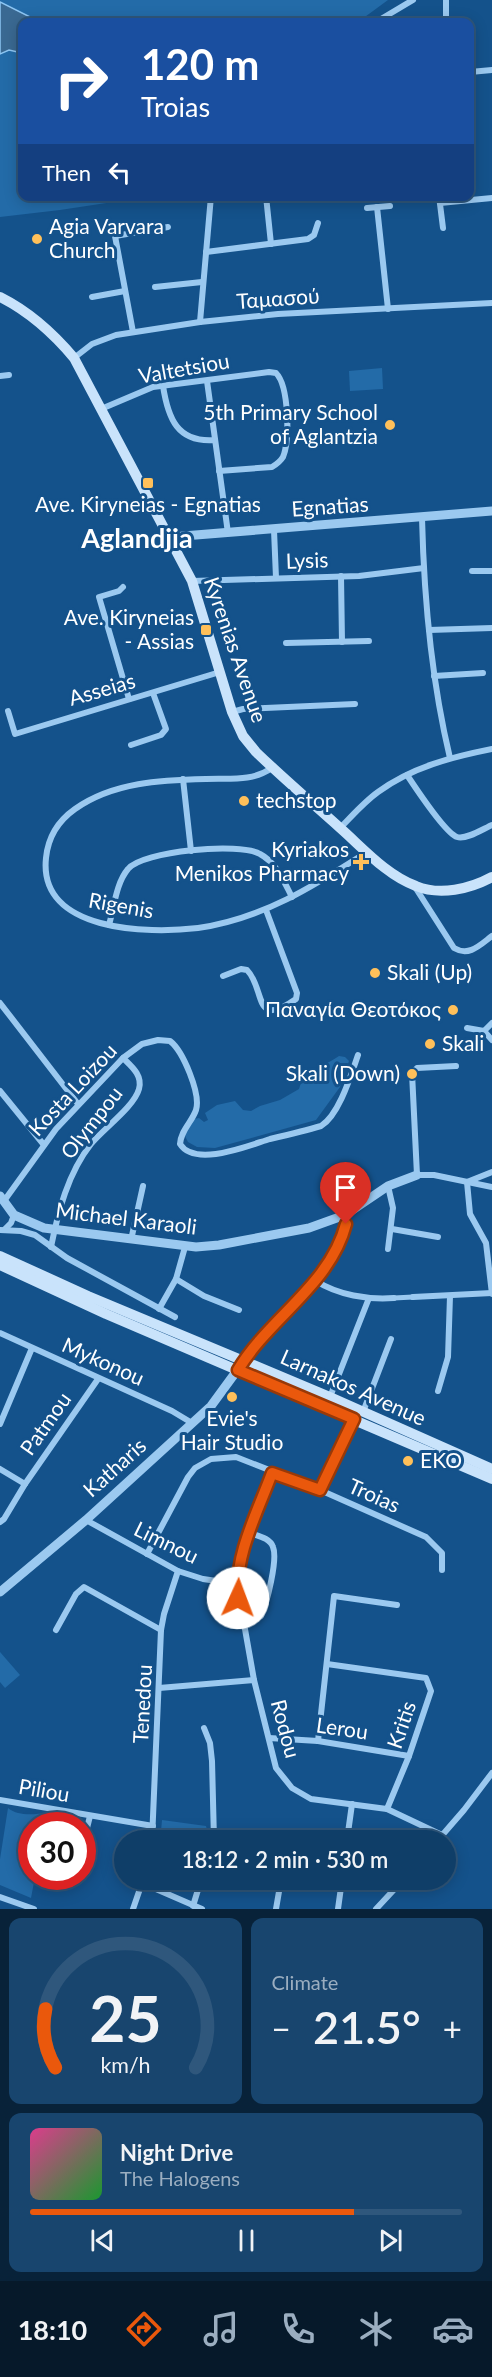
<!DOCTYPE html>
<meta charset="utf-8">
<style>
body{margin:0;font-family:Lato,sans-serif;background:#18456e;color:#f1f3f6;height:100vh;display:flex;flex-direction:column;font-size:22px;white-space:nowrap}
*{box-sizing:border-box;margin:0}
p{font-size:20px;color:#9baec0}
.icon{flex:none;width:33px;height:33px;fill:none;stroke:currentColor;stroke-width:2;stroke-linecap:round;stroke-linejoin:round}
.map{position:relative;height:1909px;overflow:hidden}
.side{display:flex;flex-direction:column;gap:9px;padding:9px;background:#082239;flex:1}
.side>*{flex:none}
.top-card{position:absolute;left:18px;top:18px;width:456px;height:183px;border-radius:12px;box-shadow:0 3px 15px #0003,0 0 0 2px #2f577c;background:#1a4fa0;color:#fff;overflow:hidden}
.speed{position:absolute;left:18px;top:1812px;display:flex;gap:12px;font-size:30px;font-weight:700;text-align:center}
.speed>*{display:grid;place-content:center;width:78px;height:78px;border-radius:50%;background:#0f3e68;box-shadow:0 3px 15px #0003,0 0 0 2px #2f577c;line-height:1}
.speed .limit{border:9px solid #d22;background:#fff;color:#111}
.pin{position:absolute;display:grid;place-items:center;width:51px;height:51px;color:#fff;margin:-62px -26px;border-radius:50% 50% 50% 0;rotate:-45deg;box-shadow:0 0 6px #0007}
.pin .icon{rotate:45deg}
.me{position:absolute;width:66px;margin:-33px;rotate:2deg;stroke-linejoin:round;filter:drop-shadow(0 0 4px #0008)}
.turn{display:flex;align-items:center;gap:21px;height:126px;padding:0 24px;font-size:27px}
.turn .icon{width:78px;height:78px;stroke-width:2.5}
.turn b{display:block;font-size:42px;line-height:51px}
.then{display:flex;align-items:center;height:57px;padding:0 24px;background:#0003;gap:12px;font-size:22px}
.big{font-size:45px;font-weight:600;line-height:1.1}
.side .card{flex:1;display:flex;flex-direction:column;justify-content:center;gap:9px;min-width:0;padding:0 21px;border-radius:12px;background:#18456e}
.side .dial{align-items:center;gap:0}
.dial svg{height:156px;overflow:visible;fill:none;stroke:#2f577c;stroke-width:7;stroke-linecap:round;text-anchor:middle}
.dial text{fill:#f1f3f6;stroke:none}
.song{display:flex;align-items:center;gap:18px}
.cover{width:72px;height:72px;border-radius:9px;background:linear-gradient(135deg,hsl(330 70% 55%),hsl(130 70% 35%))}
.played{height:6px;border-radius:3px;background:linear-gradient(90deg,#ea580c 75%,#2f577c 75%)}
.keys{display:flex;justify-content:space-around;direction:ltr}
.heat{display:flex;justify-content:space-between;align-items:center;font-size:33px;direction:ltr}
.side .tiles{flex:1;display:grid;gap:9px;grid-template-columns:1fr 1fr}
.card:last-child{grid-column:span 2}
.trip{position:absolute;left:114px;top:1830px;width:342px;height:60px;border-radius:30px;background:#0f3e68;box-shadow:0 3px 15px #0003,0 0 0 2px #2f577c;font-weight:600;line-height:60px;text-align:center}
.tab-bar{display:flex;height:96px;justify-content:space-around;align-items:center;background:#06192a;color:#9baec0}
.tab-bar .icon{width:42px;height:42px}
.tab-bar .active{color:#ea580c}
.tab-bar b{font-size:27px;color:#f1f3f6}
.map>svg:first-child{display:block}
.green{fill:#236ba8}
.water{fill:#3a6992;stroke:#8dc6f3;stroke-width:1.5}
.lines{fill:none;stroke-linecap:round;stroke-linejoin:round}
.pedestrian{stroke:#9bc9f0;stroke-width:5}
.minor{stroke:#9bc9f0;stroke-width:6}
.tertiary{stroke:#9bc9f0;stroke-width:9}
.secondary{stroke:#c9e3fb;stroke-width:10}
.route-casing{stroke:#983908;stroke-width:15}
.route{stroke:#ea580c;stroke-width:10}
.poi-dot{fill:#ffc05a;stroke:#14528b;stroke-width:2}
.labels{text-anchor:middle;stroke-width:6;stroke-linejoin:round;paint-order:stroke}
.poi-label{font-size:21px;fill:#fff;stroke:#14528b;text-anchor:start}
.street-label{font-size:21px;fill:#fff;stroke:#14528b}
.district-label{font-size:27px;font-weight:bold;fill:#fff;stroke:#14528b}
</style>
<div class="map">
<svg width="492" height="1909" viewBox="0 0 492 1909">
<rect width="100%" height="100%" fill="#14528b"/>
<g class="green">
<path d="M 0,0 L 388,0 L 358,22 L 22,22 L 22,196 L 146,197 L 60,210 L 0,217 Z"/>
<path d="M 382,368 L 383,389 L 350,391 L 349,371 Z"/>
<path d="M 339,1056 L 345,1057 L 349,1061 L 340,1087 L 316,1120 L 215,1148 L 197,1147 L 188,1142 L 184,1134 L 194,1119 L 199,1118 L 204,1122 L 208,1120 L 205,1113 L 217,1105 L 235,1101 L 243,1110 L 251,1111 L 260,1106 L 280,1100 L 299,1089 C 304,1071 325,1066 339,1056 Z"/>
<path d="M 0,1652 L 20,1675 L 5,1688 L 0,1682 Z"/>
<path d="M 8,1808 C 19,1817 35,1814 47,1813 L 45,1825 L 32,1826 L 32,1876 L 35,1877 L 31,1898 L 0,1885 L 0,1859 Z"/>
<path d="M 162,1820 L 206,1826 L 209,1837 L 161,1831 Z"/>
</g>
<path class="water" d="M 0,2 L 30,17 L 41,18 L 52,22 L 22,22 L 22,53 L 9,50 L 0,54 Z"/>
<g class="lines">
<path class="pedestrian" d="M 394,1298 L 413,1297"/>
<g class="minor">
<path d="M 446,0 L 446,22"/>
<path d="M 376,22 L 413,0"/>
<path d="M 470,72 L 492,70"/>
<path d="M 266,196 L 271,244"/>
<path d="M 439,196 L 443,228"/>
<path d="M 440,203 L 492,198"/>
<path d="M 377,207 L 388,309"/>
<path d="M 367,208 L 390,206"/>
<path d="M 206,252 L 308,239 L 314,235 L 318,223"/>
<path d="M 155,287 L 202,282"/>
<path d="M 92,297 L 125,291"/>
<path d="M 200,322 L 211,196"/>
<path d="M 133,332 L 115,236 L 168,227"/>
<path d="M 74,358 L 92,344 L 116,335 L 200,322 L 278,314 L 492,303"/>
<path d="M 0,376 L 9,375"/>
<path d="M 207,381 L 228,533"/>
<path d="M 163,386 C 168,418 177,443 215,440"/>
<path d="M 101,409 L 153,387 L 269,372 L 276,373 C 289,386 290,441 283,457 C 280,462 277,464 272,467 L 219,471"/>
<path d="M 422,518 C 424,599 431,679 450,758"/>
<path d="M 274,530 L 276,578"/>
<path d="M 472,571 L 492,571"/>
<path d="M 341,576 L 342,642"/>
<path d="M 192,581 L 359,576 L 424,568"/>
<path d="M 123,587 L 119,591 L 99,597 L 129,699"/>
<path d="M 429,630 L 492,628"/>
<path d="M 286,643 L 369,641"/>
<path d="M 434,676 L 483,673"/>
<path d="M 8,711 L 15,734 L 220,672"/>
<path d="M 232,712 L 243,709 L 355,704"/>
<path d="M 131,745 L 161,735 L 166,729 L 153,693"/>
<path d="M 272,768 C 251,782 230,778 206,779 C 162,780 113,782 75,809 C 58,821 48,837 46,858 C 38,932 148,934 198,928 C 262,919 314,886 367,852"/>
<path d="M 407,775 C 415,787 445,833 457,837 C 466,840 483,829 492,825"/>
<path d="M 183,779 L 191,851"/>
<path d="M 340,828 C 352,816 364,802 378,792 C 412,767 452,757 492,749"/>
<path d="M 415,887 L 454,948 C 469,957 480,945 492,936"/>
<path d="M 109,925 C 114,908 116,883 128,869 C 142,851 240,842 260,854 C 277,863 284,882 292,897"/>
<path d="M 223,976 L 241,969 L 247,970 C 266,989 252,1030 296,999 L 297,993 L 266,910"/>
<path d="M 0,1003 L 78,1104"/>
<path d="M 467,1028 L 484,1031 L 492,1040"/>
<path d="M 484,1031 L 492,1023"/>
<path d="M 456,1066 L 417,1068 L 412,1073 L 417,1175 L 434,1175 L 492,1187"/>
<path d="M 0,1091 L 44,1145"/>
<path d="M 467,1182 L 470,1214 L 486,1243 L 492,1294"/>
<path d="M 467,1182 L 492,1172"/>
<path d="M 4,1201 L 56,1129 L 123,1058 L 142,1044 L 158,1040 L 170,1041 C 183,1051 201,1094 196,1110 C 192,1122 181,1130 180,1144 C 195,1168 250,1145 270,1139 C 287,1135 304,1131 321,1126 C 339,1115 351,1075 358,1055"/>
<path d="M 5,1229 L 11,1223 L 14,1215"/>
<path d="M 392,1229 L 438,1237"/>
<path d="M 0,1230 L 21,1231 L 35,1235 L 67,1258 L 175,1317"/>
<path d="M 131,1240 L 143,1186"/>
<path d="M 51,1247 C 58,1212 68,1173 91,1144 C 103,1129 134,1107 139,1089 C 143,1075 131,1066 123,1058"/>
<path d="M 388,1249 L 393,1208 L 388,1186"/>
<path d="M 176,1279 L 204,1296 L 239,1310"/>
<path d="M 316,1281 C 338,1295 368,1300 394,1298"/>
<path d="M 413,1297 L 492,1293"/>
<path d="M 159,1309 L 176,1279 L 185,1247"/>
<path d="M 0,1333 L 172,1411 L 192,1423"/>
<path d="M 438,1391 L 448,1357 L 450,1296"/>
<path d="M 330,1397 L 369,1298"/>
<path d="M 363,1412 L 391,1339"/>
<path d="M 0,1424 L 32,1348"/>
<path d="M 0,1469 L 25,1484"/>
<path d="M 272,1473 L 240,1564 L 237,1584 L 254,1680 L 276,1768 L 292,1788 L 311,1799 L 387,1809 L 442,1835"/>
<path d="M 320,1490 L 354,1420"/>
<path d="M 86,1520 L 178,1571 L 203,1579 L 237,1584"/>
<path d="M 0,1522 L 4,1519 L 25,1484 L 98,1379"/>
<path d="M 147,1554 L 188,1477 L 195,1468 L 211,1459 L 236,1457 L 320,1490 L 426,1537 L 442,1553 L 442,1570"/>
<path d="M 245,1624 L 261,1616 C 267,1603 278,1559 273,1547 C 270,1538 258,1536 250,1533"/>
<path d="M 56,1630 L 76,1594 L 84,1587 L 161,1630"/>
<path d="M 327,1664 L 426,1678 L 431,1691 L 409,1756 L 387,1809"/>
<path d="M 159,1688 L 254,1680"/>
<path d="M 204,1728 L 210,1743 L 212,1761 L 214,1840"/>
<path d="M 269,1738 L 318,1741 L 409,1756"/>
<path d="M 318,1741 L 334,1596 L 397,1605"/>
<path d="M 0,1800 L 153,1826"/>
<path d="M 152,1840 L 161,1630 L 164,1614 L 178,1571"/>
<path d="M 347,1840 L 352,1804"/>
<path d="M 438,1840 L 464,1810 L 492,1773"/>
<path d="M 82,1848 L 90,1816"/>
<path d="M 142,1883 L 202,1909"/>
<path d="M 0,1897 L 34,1909"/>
<path d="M 193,1906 L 201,1880"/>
<path d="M 133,1909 L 143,1880"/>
<path d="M 276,1909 L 281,1880"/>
<path d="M 338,1909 L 342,1880"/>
<path d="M 376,1909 L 403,1880"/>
</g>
<g class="tertiary">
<path d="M 171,537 L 492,511"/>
<path d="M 0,1196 L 14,1215 L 44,1228 L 196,1247 L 219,1245 L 309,1228 L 345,1215 L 388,1186 L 417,1175"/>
<path d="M 0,1592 L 86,1520 L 211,1406 L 252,1350 L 316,1281 L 344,1232 L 346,1224 L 345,1215"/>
</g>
<g class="secondary">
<path d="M 0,297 C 30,312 53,333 74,358 L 192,581 L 232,712 L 243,736 L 256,752 C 283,778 311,802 339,827 C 362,847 386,875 416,886 C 440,896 470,889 492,877"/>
<path d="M 0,1256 L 88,1296 L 330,1397 L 492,1469"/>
<path d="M 0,1265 L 106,1314 L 492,1479"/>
</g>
</g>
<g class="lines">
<defs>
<path id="route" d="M 238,1598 C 234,1556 258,1511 272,1473 L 320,1490 L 354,1419 L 238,1370 C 269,1318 330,1285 346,1224"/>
</defs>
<use href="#route" class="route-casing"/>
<use href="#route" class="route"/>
</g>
<g class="poi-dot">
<circle cx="37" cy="239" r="6"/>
<circle cx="390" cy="425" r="6"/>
<rect x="142" y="477" width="12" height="12" rx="3"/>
<rect x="200" y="624" width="12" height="12" rx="3"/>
<circle cx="244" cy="801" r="6"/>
<path d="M358 853h6v6h6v6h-6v6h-6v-6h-6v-6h6z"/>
<circle cx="375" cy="973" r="6"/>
<circle cx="453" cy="1010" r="6"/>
<circle cx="430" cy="1044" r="6"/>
<circle cx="412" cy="1074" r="6"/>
<circle cx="232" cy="1397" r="6"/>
<circle cx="408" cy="1461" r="6"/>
</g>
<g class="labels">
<g class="poi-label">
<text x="49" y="234">Agia Varvara<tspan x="49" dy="24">Church</tspan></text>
<text x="378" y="420" text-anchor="end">5th Primary School<tspan x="378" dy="24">of Aglantzia</tspan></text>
<text x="148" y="512" text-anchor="middle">Ave. Kiryneias - Egnatias</text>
<text x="194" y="625" text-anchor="end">Ave. Kiryneias<tspan x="194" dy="24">- Assias</tspan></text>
<text x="256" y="808">techstop</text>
<text x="349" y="857" text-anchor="end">Kyriakos<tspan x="349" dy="24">Menikos Pharmacy</tspan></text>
<text x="387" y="980">Skali (Up)</text>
<text x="441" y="1017" text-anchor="end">Παναγία Θεοτόκος</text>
<text x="442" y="1051">Skali</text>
<text x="400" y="1081" text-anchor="end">Skali (Down)</text>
<text x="232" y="1426" text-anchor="middle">Evie's<tspan x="232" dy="24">Hair Studio</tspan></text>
<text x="420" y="1468">EKO</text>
</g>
<g class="street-label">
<text transform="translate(278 299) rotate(-4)" y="7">Ταμασού</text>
<text transform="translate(184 369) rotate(-10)" y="7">Valtetsiou</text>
<text transform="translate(330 507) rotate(-4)" y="7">Egnatias</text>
<text transform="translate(307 561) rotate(-2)" y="7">Lysis</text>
<text transform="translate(235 650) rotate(71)" y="7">Kyrenias Avenue</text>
<text transform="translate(102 690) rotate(-16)" y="7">Asseias</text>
<text transform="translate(121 906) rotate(10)" y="7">Rigenis</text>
<text transform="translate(73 1090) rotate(-47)" y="7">Kosta Loizou</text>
<text transform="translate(92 1123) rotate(-52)" y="7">Olympou</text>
<text transform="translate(126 1219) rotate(7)" y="7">Michael Karaoli</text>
<text transform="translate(103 1362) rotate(24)" y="7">Mykonou</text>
<text transform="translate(353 1388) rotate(24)" y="7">Larnakos Avenue</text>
<text transform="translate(46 1424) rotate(-55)" y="7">Patmou</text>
<text transform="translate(115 1468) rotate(-42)" y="7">Katharis</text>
<text transform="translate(374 1496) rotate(24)" y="7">Troias</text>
<text transform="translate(166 1543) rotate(26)" y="7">Limnou</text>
<text transform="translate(143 1704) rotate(-87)" y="7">Tenedou</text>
<text transform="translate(402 1725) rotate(-71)" y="7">Kritis</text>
<text transform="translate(285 1729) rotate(75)" y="7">Rodou</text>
<text transform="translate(342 1729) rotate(8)" y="7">Lerou</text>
<text transform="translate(44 1791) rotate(10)" y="7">Piliou</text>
</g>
<g class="district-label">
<text x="137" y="548">Aglandjia</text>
</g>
</g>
</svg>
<div class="speed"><div class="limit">30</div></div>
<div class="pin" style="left:346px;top:1224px;background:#d93025"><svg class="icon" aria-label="arrive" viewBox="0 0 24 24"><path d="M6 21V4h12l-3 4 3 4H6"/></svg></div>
<svg class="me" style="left:238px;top:1598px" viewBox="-20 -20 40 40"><circle r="19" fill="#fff"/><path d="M0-13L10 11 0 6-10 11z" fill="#ea580c"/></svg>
<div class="trip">18:12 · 2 min · 530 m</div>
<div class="top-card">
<div class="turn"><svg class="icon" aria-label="right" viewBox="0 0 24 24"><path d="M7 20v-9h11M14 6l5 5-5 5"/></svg><div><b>120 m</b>Troias</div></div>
<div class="then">Then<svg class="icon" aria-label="left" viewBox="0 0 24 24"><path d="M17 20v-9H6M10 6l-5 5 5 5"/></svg></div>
</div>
</div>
<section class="side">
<div class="tiles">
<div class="card dial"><svg viewBox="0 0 100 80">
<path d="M14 69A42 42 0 1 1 86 69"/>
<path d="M14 69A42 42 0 0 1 9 39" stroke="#ea580c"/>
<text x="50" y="56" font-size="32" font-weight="700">25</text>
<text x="50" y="72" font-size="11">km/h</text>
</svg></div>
<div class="card"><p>Climate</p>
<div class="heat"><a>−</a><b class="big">21.5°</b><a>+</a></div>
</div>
<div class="card">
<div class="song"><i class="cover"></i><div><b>Night Drive</b><p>The Halogens</p></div></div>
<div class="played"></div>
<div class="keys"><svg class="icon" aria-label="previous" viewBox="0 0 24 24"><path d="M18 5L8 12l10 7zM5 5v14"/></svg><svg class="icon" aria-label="pause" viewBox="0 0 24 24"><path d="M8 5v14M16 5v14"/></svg><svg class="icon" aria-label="next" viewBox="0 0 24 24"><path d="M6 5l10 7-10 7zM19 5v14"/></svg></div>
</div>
</div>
</section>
<nav class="tab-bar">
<b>18:10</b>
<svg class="icon active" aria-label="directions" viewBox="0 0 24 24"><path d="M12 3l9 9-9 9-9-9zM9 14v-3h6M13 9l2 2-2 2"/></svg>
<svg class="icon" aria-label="music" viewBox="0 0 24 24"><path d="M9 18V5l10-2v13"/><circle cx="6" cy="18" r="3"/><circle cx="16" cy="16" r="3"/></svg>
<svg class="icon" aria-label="phone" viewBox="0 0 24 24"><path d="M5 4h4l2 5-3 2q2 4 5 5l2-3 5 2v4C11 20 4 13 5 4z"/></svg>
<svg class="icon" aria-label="climate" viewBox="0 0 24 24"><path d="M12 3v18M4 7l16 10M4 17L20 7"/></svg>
<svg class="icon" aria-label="car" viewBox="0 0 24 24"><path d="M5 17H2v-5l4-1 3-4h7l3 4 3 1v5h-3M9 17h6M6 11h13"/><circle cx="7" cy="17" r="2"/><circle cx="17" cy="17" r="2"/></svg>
</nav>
